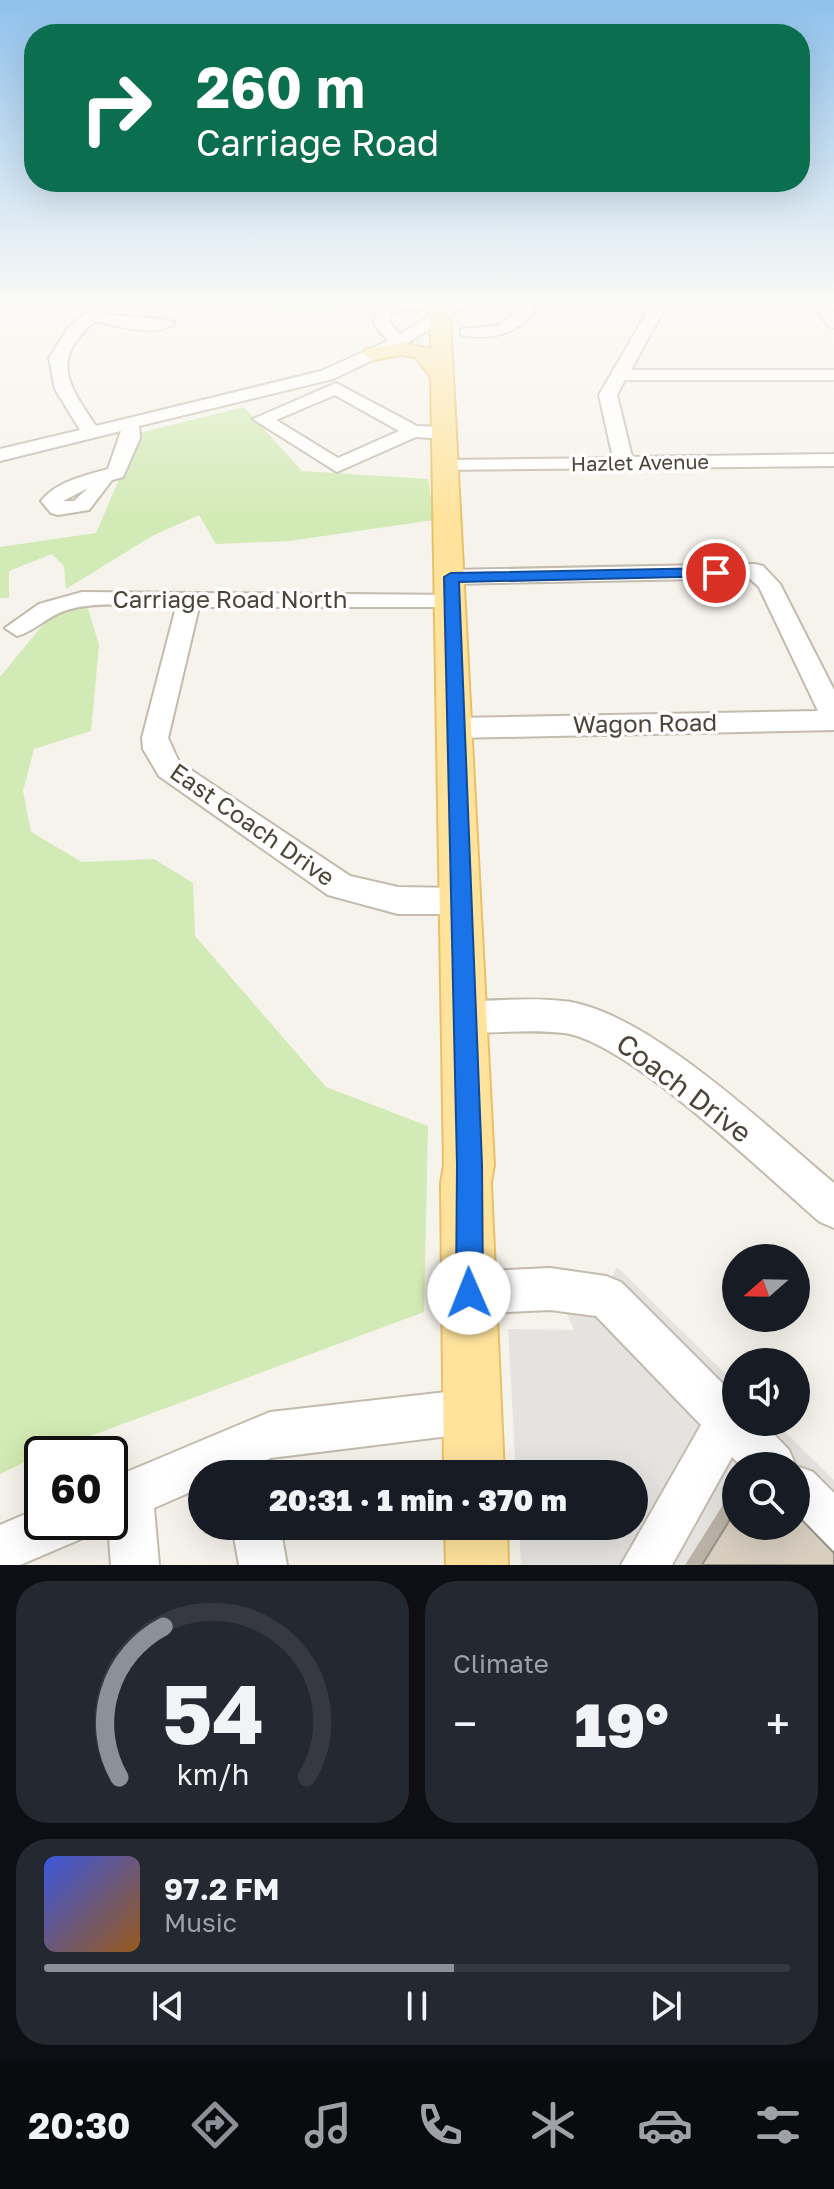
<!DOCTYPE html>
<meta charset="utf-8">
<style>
body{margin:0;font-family:"Golos Text",sans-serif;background:#242831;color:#f1f3f6;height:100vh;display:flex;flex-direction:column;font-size:30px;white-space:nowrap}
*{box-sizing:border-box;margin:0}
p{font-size:26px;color:#9ea1a6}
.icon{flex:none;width:44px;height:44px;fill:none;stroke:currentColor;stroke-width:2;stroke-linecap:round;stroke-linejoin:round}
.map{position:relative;height:1565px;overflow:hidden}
.panel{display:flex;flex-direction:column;gap:16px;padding:16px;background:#0d0f14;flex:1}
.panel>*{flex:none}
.banner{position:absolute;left:24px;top:24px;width:786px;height:168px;border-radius:32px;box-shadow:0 8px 32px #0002;background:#0b6e4f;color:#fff;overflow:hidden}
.needle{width:52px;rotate:250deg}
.tools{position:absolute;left:722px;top:1244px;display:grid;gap:16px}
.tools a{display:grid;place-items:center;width:88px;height:88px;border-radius:50%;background:#171b24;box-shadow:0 8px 32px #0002;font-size:40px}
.speed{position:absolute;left:24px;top:1436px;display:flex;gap:16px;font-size:40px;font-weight:700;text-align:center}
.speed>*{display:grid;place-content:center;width:104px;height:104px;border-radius:50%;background:#171b24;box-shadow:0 8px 32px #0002;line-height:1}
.speed .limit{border:4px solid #111;border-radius:12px;background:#fff;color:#111}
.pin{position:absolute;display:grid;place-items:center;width:68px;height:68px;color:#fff;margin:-34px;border:4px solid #fff;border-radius:50%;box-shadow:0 2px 8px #0007}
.me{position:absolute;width:88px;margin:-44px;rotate:359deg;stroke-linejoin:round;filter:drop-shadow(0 0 6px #0008)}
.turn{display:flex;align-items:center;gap:28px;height:168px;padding:0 40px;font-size:36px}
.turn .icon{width:104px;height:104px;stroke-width:2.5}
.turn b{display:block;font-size:56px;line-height:68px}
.big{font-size:60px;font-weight:800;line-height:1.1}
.panel .widget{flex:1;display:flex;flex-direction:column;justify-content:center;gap:12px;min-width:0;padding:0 28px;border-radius:32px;background:#242831}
.panel .dial{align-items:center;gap:0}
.dial svg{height:208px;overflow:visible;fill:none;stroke:#363941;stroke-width:7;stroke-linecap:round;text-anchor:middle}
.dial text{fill:#f1f3f6;stroke:none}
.song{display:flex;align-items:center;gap:24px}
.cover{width:96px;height:96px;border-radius:12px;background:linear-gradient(135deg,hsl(230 70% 55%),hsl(30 70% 35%))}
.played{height:8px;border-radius:4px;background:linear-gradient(90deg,#8c9099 55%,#363941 55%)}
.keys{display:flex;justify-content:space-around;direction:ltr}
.heat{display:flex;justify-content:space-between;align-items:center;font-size:44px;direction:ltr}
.panel .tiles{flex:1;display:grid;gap:16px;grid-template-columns:1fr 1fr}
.widget:last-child{grid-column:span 2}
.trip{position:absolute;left:188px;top:1460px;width:460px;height:80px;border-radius:40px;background:#171b24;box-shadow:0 8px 32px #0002;font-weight:800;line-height:80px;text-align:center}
.dock{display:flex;height:128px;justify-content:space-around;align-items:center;background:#090b0e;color:#9ea1a6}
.dock .icon{width:56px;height:56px}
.dock .active{color:#8c9099}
.dock b{font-size:36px;color:#f1f3f6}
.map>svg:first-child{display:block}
.green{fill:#d2eab5}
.parking{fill:#e5e3e0}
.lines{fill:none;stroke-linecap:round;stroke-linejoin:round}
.minor-casing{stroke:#c2bbae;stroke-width:4}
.major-casing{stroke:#e6c16a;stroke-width:4}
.minor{fill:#fff;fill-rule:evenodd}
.major{fill:#ffe39c;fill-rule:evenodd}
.wall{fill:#bab2a6}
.building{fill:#d8cfc1;stroke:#979187;stroke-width:2}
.route{fill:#1a73e8;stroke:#114b97;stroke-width:2}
.labels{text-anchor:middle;stroke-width:7;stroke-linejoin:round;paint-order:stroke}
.far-street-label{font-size:20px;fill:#4b4439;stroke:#fff}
.street-label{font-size:24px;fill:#4b4439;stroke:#fff}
.near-street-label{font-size:28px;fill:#4b4439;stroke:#fff}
</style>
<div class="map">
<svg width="834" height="1565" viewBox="0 0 834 1565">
<rect width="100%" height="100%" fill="#f6f3ec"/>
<g class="green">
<path d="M 263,300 L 411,300 L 411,302 L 276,312 Z"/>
<path d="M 244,407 L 302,471 L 428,479 L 434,520 L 289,541 L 216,544 L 199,515 L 152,536 L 66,589 L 64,566 L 52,554 L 9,571 L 9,598 L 0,598 L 0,547 L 96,533 L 139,433 Z"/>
<path d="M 87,605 L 99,645 L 91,731 L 34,749 L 23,791 L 31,832 L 82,862 L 154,859 L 193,883 L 195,936 L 326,1087 L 428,1126 L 424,1312 L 42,1454 L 0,1474 L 0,677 L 55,610 Z"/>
</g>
<path class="parking" d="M 546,1265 L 583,1273 L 605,1289 L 617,1267 L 736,1384 L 736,1422 L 775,1422 L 834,1480 L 834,1565 L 796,1526 L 796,1466 L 736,1466 L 736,1484 L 685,1565 L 521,1565 L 519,1526 L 634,1526 L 634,1474 L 516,1474 L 508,1329 L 574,1330 Z"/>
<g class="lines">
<defs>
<g id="minor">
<path d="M 103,300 L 121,300 L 105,314 C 120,317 168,317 175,323 C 156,338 116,326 95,321 C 50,360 67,383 96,426 L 321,371 L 388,341 L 374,324 L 377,305 L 442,300 L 435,307 L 390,312 L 390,323 L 400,334 L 457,300 L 476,300 L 404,345 L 333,379 L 139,426 L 140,438 L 123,477 L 112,480 L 89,510 L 58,515 L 51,513 L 41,501 C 57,481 84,476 108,469 L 121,431 L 0,461 L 0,449 L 80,430 L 55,389 L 49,358 L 68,328 ZM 88,488 L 74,501 L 63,501 Z"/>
<path d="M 495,300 L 531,304 L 534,312 C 517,334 488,341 461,335 L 461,329 L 497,326 L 518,311 Z"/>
<path d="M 654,300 L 669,300 L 631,370 L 834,370 L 834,380 L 625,380 L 617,395 L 632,457 L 834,454 L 834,466 L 439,470 L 436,466 L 446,460 L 613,458 L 599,395 Z"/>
<path d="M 810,300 L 825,300 L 834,312 L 834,328 L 828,326 Z"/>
<path d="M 336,383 L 417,426 L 446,427 L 455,433 L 446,439 L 416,437 L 337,472 L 253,419 ZM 335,395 L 399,431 L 338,458 L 276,420 Z"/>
<path d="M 755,564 L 763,566 L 780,584 L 834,690 L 834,730 L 455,738 L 446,735 L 442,728 L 446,721 L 455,718 L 818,711 L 759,587 L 749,578 L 451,584 L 440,577 L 451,570 Z"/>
<path d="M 82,592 L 460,595 L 464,600 L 452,607 L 199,607 L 168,738 L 179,762 L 350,876 L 398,887 L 459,888 L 470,891 L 475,901 L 470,911 L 459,914 L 398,914 L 328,895 L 159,776 L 143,749 L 142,738 L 176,607 C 142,607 100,600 67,610 C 49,615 35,631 17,636 L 5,628 L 39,604 Z"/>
<path d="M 465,1001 C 497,1001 531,997 563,1001 C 645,1009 769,1129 834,1183 L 834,1228 L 820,1222 C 765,1175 629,1042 564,1033 C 532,1029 497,1033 465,1033 L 453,1029 L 448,1017 L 453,1005 Z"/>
<path d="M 550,1268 L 606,1276 L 621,1282 L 736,1397 L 736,1422 L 762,1422 L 789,1450 L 796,1466 L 813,1472 L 834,1493 L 834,1551 L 817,1544 L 796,1522 L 796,1466 L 741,1466 L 732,1457 L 672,1565 L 621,1565 L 701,1425 L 596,1316 L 550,1310 L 469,1314 L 454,1308 L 448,1293 L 454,1278 L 469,1272 Z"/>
<path d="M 473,1389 L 489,1395 L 495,1411 L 489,1427 L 473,1433 L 271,1458 L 233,1474 L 202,1474 L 202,1487 L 154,1508 L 159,1565 L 111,1565 L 108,1526 L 99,1522 L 110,1522 L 110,1479 L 270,1412 Z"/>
<path d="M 42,1507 L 42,1522 L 88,1522 L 81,1539 L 20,1565 L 0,1565 L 0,1525 Z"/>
<path d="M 232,1526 L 280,1526 L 287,1565 L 239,1565 Z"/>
</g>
<g id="major">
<path d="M 424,300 L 444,300 L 450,318 L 494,1165 L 491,1183 L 504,1474 L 444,1474 L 441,1183 L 444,1165 L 431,377 L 415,357 L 401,355 L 374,360 L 363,354 L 366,349 L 401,343 L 431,349 L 430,318 Z"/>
<path d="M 445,1526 L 507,1526 L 508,1565 L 446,1565 Z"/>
</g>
</defs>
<use href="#minor" class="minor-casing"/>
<use href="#major" class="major-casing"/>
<use href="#minor" class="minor"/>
<use href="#major" class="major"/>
</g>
<path class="wall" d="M 736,1484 L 736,1526 L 834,1565 L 685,1565 Z"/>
<path class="building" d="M 736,1510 L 736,1526 L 796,1526 L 796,1514 L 834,1553 L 834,1565 L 702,1565 Z"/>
<linearGradient id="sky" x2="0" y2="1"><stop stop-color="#8fc1ec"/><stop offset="0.58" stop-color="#fbfaf6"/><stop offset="1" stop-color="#fbfaf6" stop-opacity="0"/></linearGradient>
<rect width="834" height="520" fill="url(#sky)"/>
<path class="route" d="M 716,568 L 722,569 L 722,576 L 459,582 L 482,1165 L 483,1293 L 479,1302 L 469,1306 L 460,1302 L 456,1293 L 457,1165 L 444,577 L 451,573 Z"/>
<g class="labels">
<g class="far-street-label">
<text transform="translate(640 463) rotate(-1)" y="7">Hazlet Avenue</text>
</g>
<g class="street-label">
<text x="230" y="608">Carriage Road North</text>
<text transform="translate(645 724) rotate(-1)" y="8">Wagon Road</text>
<text transform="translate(252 825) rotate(35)" y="8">East Coach Drive</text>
</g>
<g class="near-street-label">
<text transform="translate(684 1088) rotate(37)" y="10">Coach Drive</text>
</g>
</g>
</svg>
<div class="tools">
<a><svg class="needle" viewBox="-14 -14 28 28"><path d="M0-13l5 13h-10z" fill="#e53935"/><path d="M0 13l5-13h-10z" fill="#9ea1a6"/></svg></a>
<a><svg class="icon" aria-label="sound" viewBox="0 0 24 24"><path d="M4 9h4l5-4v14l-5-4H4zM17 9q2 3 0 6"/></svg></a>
<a><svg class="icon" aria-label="search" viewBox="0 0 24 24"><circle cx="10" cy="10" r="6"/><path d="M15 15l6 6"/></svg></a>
</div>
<div class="speed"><div class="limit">60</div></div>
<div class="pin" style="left:716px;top:573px;background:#d93025"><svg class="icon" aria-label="arrive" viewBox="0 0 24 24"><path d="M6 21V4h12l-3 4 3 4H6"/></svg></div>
<svg class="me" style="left:469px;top:1293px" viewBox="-20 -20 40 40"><circle r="19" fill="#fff"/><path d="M0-13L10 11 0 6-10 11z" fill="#1a73e8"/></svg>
<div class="trip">20:31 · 1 min · 370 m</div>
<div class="banner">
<div class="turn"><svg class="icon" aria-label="right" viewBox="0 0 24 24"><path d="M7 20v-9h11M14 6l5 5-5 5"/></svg><div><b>260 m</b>Carriage Road</div></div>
</div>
</div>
<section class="panel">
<div class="tiles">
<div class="widget dial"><svg viewBox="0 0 100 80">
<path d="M14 69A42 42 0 1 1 86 69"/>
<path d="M14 69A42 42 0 0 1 31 11" stroke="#8c9099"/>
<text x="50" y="56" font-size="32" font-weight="700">54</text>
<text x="50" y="72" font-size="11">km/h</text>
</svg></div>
<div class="widget"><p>Climate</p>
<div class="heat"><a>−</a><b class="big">19°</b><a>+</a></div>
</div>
<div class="widget">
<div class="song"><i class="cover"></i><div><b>97.2 FM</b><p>Music</p></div></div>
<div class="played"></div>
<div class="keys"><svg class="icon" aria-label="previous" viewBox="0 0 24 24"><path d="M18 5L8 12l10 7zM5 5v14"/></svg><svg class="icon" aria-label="pause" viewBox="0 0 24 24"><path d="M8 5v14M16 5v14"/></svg><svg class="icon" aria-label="next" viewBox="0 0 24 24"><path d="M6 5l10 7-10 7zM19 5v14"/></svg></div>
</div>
</div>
</section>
<nav class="dock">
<b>20:30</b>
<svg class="icon active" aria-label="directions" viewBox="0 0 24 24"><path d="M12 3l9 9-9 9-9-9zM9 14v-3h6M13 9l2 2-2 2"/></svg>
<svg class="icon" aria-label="music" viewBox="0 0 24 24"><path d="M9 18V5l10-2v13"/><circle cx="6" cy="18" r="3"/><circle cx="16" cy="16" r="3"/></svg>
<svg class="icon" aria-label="phone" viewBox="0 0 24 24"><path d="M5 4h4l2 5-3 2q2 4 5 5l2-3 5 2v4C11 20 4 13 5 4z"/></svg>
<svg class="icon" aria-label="climate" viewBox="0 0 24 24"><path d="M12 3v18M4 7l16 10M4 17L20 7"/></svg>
<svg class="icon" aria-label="car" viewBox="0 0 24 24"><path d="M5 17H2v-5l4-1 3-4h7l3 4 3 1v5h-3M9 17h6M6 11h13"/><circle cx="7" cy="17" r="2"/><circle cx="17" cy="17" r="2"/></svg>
<svg class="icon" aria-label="filters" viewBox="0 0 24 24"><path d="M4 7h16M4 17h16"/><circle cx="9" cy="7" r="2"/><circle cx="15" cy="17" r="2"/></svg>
</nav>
